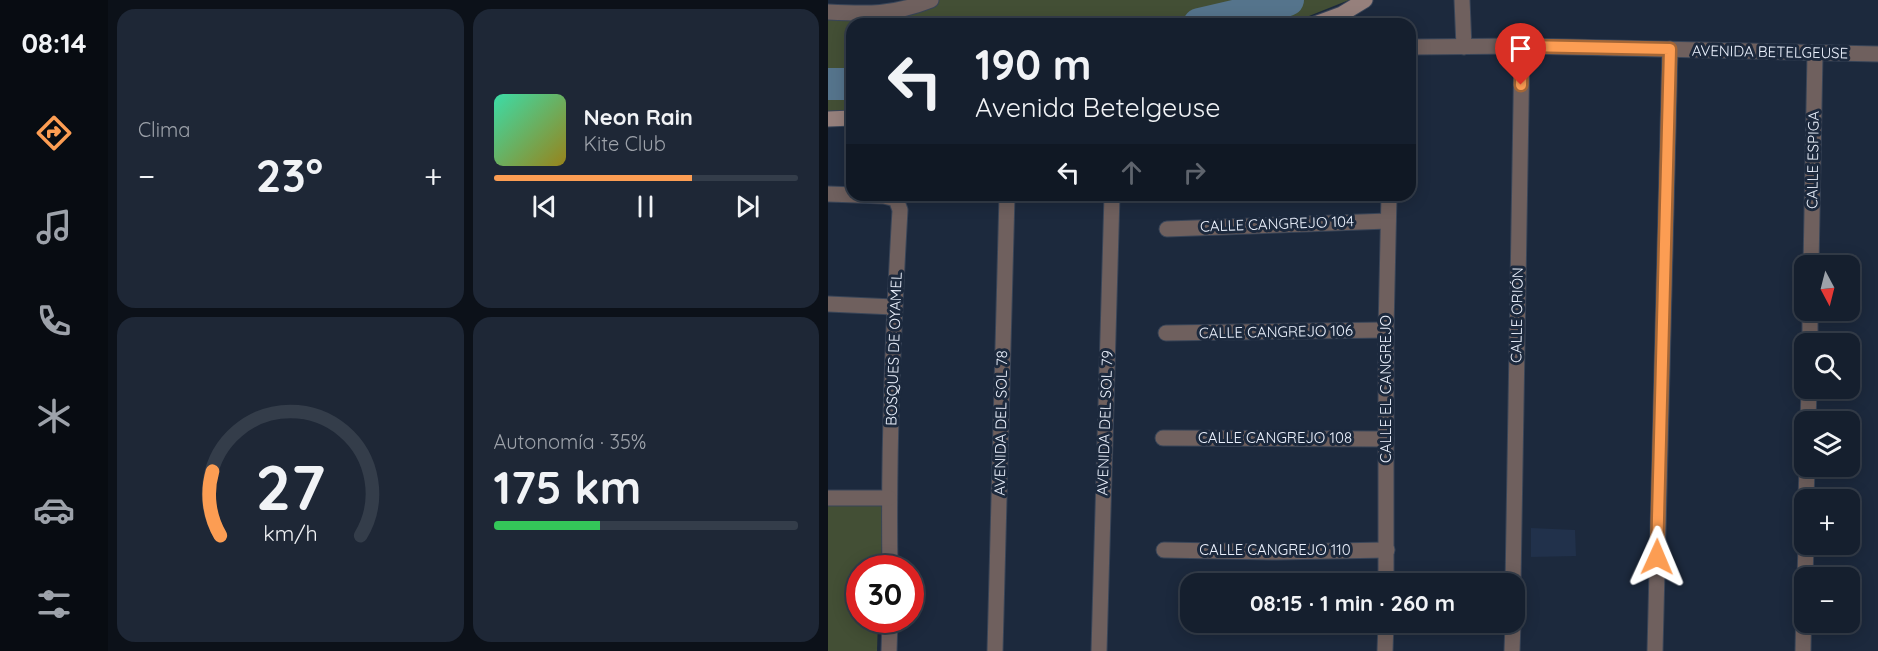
<!DOCTYPE html>
<html lang="es">
<meta charset="utf-8">
<style>
body{margin:0;font-family:Quicksand,sans-serif;background:#1e2736;color:#f1f3f6;height:100vh;display:flex;flex-direction:column;font-size:22px;white-space:nowrap}
*{box-sizing:border-box;margin:0}
p{font-size:20px;color:#9da2aa}
.icon{flex:none;width:33px;height:33px;fill:none;stroke:currentColor;stroke-width:2;stroke-linecap:round;stroke-linejoin:round}
.map{position:relative;flex:1;overflow:hidden}
.sheet{display:flex;flex-direction:column;gap:9px;padding:9px;background:#0c1119;width:720px}
.sheet>*{flex:none}
.banner{position:absolute;left:18px;top:18px;width:570px;height:183px;border-radius:18px;box-shadow:0 3px 15px #0003,0 0 0 2px #343d4a;background:#151f2e;color:#f1f3f6;overflow:hidden}
.needle{width:39px;rotate:173deg}
.tools{position:absolute;left:966px;top:255px;display:grid;gap:12px}
.tools a{display:grid;place-items:center;width:66px;height:66px;border-radius:12px;background:#151f2e;box-shadow:0 3px 15px #0003,0 0 0 2px #343d4a;font-size:30px}
.speed{position:absolute;left:18px;top:555px;display:flex;gap:12px;font-size:30px;font-weight:700;text-align:center}
.speed>*{display:grid;place-content:center;width:78px;height:78px;border-radius:50%;background:#151f2e;box-shadow:0 3px 15px #0003,0 0 0 2px #343d4a;line-height:1}
.speed .limit{border:9px solid #d22;background:#fff;color:#111}
.pin{position:absolute;display:grid;place-items:center;width:51px;height:51px;color:#fff;margin:-62px -26px;border-radius:50% 50% 50% 0;rotate:-45deg;box-shadow:0 0 6px #0007}
.pin .icon{rotate:45deg}
.me{position:absolute;width:66px;margin:-33px;rotate:1deg;stroke-linejoin:round;filter:drop-shadow(0 0 4px #0008)}
.turn{display:flex;align-items:center;gap:21px;height:126px;padding:0 30px;font-size:27px}
.turn .icon{width:78px;height:78px;stroke-width:2.5}
.turn b{display:block;font-size:42px;line-height:51px}
.lanes{display:flex;align-items:center;height:57px;padding:0 30px;background:#0003;justify-content:center;gap:30px;direction:ltr}
.lanes .off{opacity:.35}
.big{font-size:45px;font-weight:700;line-height:1.1}
.sheet .tile{flex:1;display:flex;flex-direction:column;justify-content:center;gap:9px;min-width:0;padding:0 21px;border-radius:18px;background:#1e2736}
.sheet .dial{align-items:center;gap:0}
.dial svg{height:156px;overflow:visible;fill:none;stroke:#343d4a;stroke-width:7;stroke-linecap:round;text-anchor:middle}
.dial text{fill:#f1f3f6;stroke:none}
.song{display:flex;align-items:center;gap:18px}
.cover{width:72px;height:72px;border-radius:9px;background:linear-gradient(135deg,hsl(160 70% 55%),hsl(50 70% 35%))}
.played{height:6px;border-radius:3px;background:linear-gradient(90deg,#fc9d53 65%,#343d4a 65%)}
.keys{display:flex;justify-content:space-around;direction:ltr}
.heat{display:flex;justify-content:space-between;align-items:center;font-size:33px;direction:ltr}
.charge{height:9px;border-radius:4px;background:linear-gradient(90deg,#34c759 35%,#343d4a 0)}
.sheet .tiles{flex:1;display:grid;gap:9px;grid-template-columns:repeat(2,1fr)}
.trip{position:absolute;left:352px;top:573px;width:345px;height:60px;border-radius:18px;background:#151f2e;box-shadow:0 3px 15px #0003,0 0 0 2px #343d4a;font-weight:700;line-height:60px;text-align:center}
main{display:flex;flex:1;min-height:0}
.dock{display:flex;flex-direction:column;width:108px;justify-content:space-around;align-items:center;background:#080c12;color:#9da2aa}
.dock .icon{width:42px;height:42px}
.dock .current{color:#fc9d53}
.dock b{font-size:27px;color:#f1f3f6}
.map>svg:first-child{display:block}
.built{fill:#21314b}
.green{fill:#434f35}
.lines{fill:none;stroke-linecap:round;stroke-linejoin:round}
.river{stroke:#55748c;stroke-width:32}
.street-casing{stroke:#394558;stroke-width:17}
.secondary-casing{stroke:#394558;stroke-width:17}
.street{stroke:#6f605e;stroke-width:15}
.secondary{stroke:#96807c;stroke-width:15}
.route-casing{stroke:#a46636;stroke-width:15}
.route{stroke:#fc9d53;stroke-width:10}
.labels{text-anchor:middle;stroke-width:6;stroke-linejoin:round;paint-order:stroke}
.street-label{font-size:15px;fill:#ecf2fe;stroke:#1c293d}
</style>
<main>
<nav class="dock">
<b>08:14</b>
<svg class="icon current" aria-label="directions" viewBox="0 0 24 24"><path d="M12 3l9 9-9 9-9-9zM9 14v-3h6M13 9l2 2-2 2"/></svg>
<svg class="icon" aria-label="music" viewBox="0 0 24 24"><path d="M9 18V5l10-2v13"/><circle cx="6" cy="18" r="3"/><circle cx="16" cy="16" r="3"/></svg>
<svg class="icon" aria-label="phone" viewBox="0 0 24 24"><path d="M5 4h4l2 5-3 2q2 4 5 5l2-3 5 2v4C11 20 4 13 5 4z"/></svg>
<svg class="icon" aria-label="climate" viewBox="0 0 24 24"><path d="M12 3v18M4 7l16 10M4 17L20 7"/></svg>
<svg class="icon" aria-label="car" viewBox="0 0 24 24"><path d="M5 17H2v-5l4-1 3-4h7l3 4 3 1v5h-3M9 17h6M6 11h13"/><circle cx="7" cy="17" r="2"/><circle cx="17" cy="17" r="2"/></svg>
<svg class="icon" aria-label="filters" viewBox="0 0 24 24"><path d="M4 7h16M4 17h16"/><circle cx="9" cy="7" r="2"/><circle cx="15" cy="17" r="2"/></svg>
</nav>
<section class="sheet">
<div class="tiles">
<div class="tile"><p>Clima</p>
<div class="heat"><a>−</a><b class="big">23°</b><a>+</a></div>
</div>
<div class="tile">
<div class="song"><i class="cover"></i><div><b>Neon Rain</b><p>Kite Club</p></div></div>
<div class="played"></div>
<div class="keys"><svg class="icon" aria-label="previous" viewBox="0 0 24 24"><path d="M18 5L8 12l10 7zM5 5v14"/></svg><svg class="icon" aria-label="pause" viewBox="0 0 24 24"><path d="M8 5v14M16 5v14"/></svg><svg class="icon" aria-label="next" viewBox="0 0 24 24"><path d="M6 5l10 7-10 7zM19 5v14"/></svg></div>
</div>
<div class="tile dial"><svg viewBox="0 0 100 80">
<path d="M14 69A42 42 0 1 1 86 69"/>
<path d="M14 69A42 42 0 0 1 10 36" stroke="#fc9d53"/>
<text x="50" y="56" font-size="32" font-weight="700">27</text>
<text x="50" y="72" font-size="11">km/h</text>
</svg></div>
<div class="tile"><p>Autonomía · 35%</p><b class="big">175 km</b><div class="charge"></div></div>
</div>
</section>
<div class="map">
<svg width="1050" height="651" viewBox="0 0 1050 651">
<rect width="100%" height="100%" fill="#1c293d"/>
<path class="built" d="M 703,528 L 747,530 L 748,556 L 703,557 Z"/>
<g class="green">
<path d="M 103,0 L 521,0 L 461,24 L 24,24 L 24,114 L 0,114 L 0,9 L 83,8 Z"/>
<path d="M 0,498 L 56,500 L 53,568 L 32,568 L 32,620 L 50,620 L 49,651 L 0,651 Z"/>
</g>
<g class="lines">
<g class="river">
<path d="M 371,24 L 432,10 L 460,0"/>
<path d="M 0,84 L 24,84"/>
</g>
<defs>
<g id="street">
<path d="M 634,0 L 636,47"/>
<path d="M 0,12 C 40,14 65,15 103,0"/>
<path d="M 582,47 L 694,46 L 1050,54"/>
<path d="M 0,194 L 56,196 L 68,199 L 72,210 C 65,330 60,449 62,568"/>
<path d="M 339,229 L 560,221"/>
<path d="M 983,266 L 987,54"/>
<path d="M 0,304 L 66,307"/>
<path d="M 338,333 L 558,330"/>
<path d="M 982,344 L 982,310"/>
<path d="M 980,422 L 981,388"/>
<path d="M 335,438 L 558,439"/>
<path d="M 0,498 L 61,498"/>
<path d="M 978,500 L 979,466"/>
<path d="M 336,550 L 448,552 L 559,550"/>
<path d="M 977,578 L 978,544"/>
<path d="M 558,584 L 558,330 L 561,195"/>
<path d="M 685,584 L 694,46"/>
<path d="M 61,651 L 62,620"/>
<path d="M 167,651 L 179,195"/>
<path d="M 271,651 L 284,195"/>
<path d="M 557,651 L 558,622"/>
<path d="M 684,651 L 685,622"/>
<path d="M 827,651 L 842,49"/>
<path d="M 975,651 L 976,598"/>
</g>
<g id="secondary">
<path d="M 487,24 L 514,14 L 537,0"/>
<path d="M 0,119 L 24,118"/>
</g>
</defs>
<use href="#street" class="street-casing"/>
<use href="#secondary" class="secondary-casing"/>
<use href="#street" class="street"/>
<use href="#secondary" class="secondary"/>
</g>
<g class="lines">
<defs>
<path id="route" d="M 693,85 L 694,46 L 842,49 L 829,557"/>
</defs>
<use href="#route" class="route-casing"/>
<use href="#route" class="route"/>
</g>
<g class="labels">
<g class="street-label">
<text transform="translate(942 52) rotate(1)" y="5">AVENIDA BETELGEUSE</text>
<text transform="translate(985 160) rotate(-89)" y="5">CALLE ESPIGA</text>
<text transform="translate(449 224) rotate(-2)" y="5">CALLE CANGREJO 104</text>
<text transform="translate(689 315) rotate(-89)" y="5">CALLE ORIÓN</text>
<text transform="translate(448 332) rotate(-1)" y="5">CALLE CANGREJO 106</text>
<text transform="translate(66 349) rotate(-88)" y="5">BOSQUES DE OYAMEL</text>
<text transform="translate(558 389) rotate(-90)" y="5">CALLE EL CANGREJO</text>
<text transform="translate(173 423) rotate(-89)" y="5">AVENIDA DEL SOL 78</text>
<text transform="translate(277 423) rotate(-88)" y="5">AVENIDA DEL SOL 79</text>
<text x="447" y="443">CALLE CANGREJO 108</text>
<text x="447" y="555">CALLE CANGREJO 110</text>
</g>
</g>
</svg>
<div class="tools">
<a><svg class="needle" viewBox="-14 -14 28 28"><path d="M0-13l5 13h-10z" fill="#e53935"/><path d="M0 13l5-13h-10z" fill="#9da2aa"/></svg></a>
<a><svg class="icon" aria-label="search" viewBox="0 0 24 24"><circle cx="10" cy="10" r="6"/><path d="M15 15l6 6"/></svg></a>
<a><svg class="icon" aria-label="layers" viewBox="0 0 24 24"><path d="M12 4l9 5-9 5-9-5zM3 14l9 5 9-5"/></svg></a>
<a>+</a>
<a>−</a>
</div>
<div class="speed"><div class="limit">30</div></div>
<div class="pin" style="left:693px;top:85px;background:#d93025"><svg class="icon" aria-label="arrive" viewBox="0 0 24 24"><path d="M6 21V4h12l-3 4 3 4H6"/></svg></div>
<svg class="me" style="left:829px;top:557px" viewBox="-20 -20 40 40"><path d="M0-17L14 15 0 8-14 15z" fill="#fc9d53" stroke="#fff" stroke-width="4"/></svg>
<div class="trip">08:15 · 1 min · 260 m</div>
<div class="banner">
<div class="turn"><svg class="icon" aria-label="left" viewBox="0 0 24 24"><path d="M17 20v-9H6M10 6l-5 5 5 5"/></svg><div><b>190 m</b>Avenida Betelgeuse</div></div>
<div class="lanes"><svg class="icon" aria-label="left" viewBox="0 0 24 24"><path d="M17 20v-9H6M10 6l-5 5 5 5"/></svg><svg class="icon off" aria-label="ahead" viewBox="0 0 24 24"><path d="M12 20V5M6 11l6-6 6 6"/></svg><svg class="icon off" aria-label="right" viewBox="0 0 24 24"><path d="M7 20v-9h11M14 6l5 5-5 5"/></svg></div>
</div>
</div>
</main>
